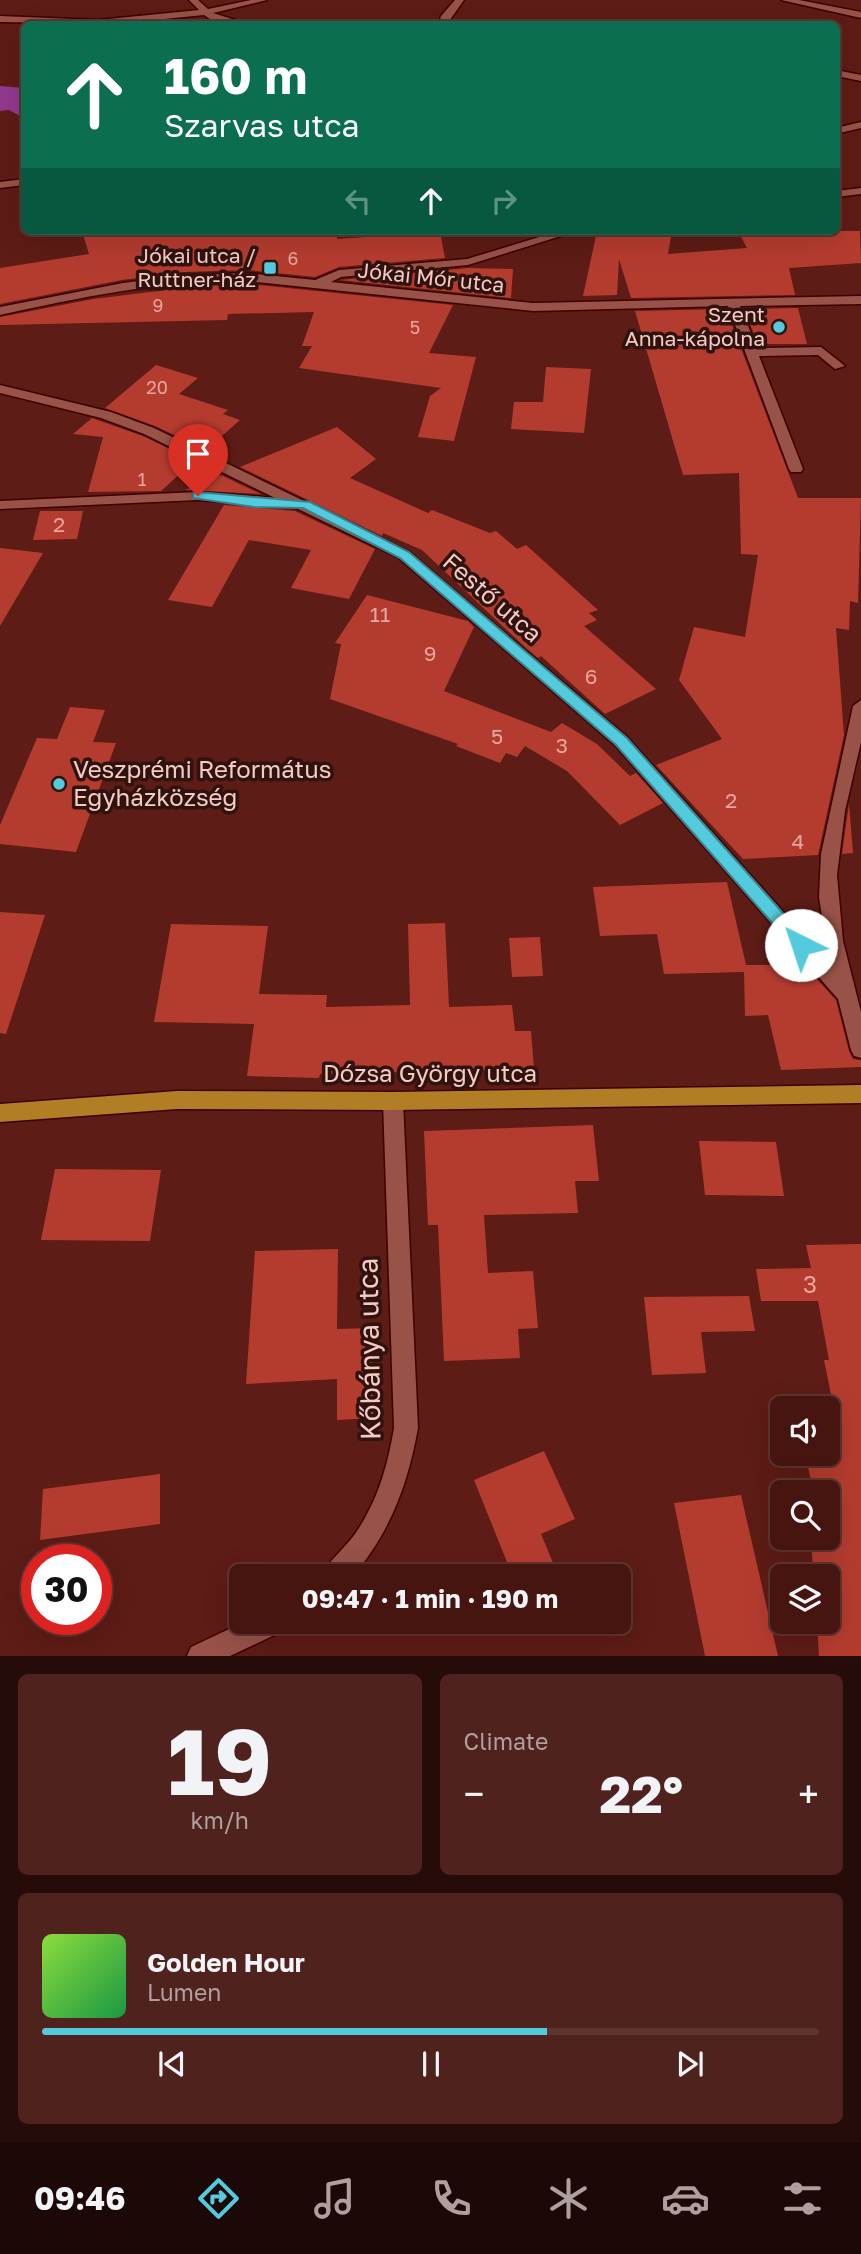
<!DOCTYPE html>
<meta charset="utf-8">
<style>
body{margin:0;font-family:"Golos Text",sans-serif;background:#50221e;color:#f1f3f6;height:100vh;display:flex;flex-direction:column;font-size:26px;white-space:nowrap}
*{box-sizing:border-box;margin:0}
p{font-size:23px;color:#b09f9f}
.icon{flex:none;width:38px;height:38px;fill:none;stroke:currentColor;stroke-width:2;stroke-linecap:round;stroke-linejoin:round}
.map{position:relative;height:1656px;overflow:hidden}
.sheet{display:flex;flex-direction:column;gap:18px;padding:18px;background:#260c09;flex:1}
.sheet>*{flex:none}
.top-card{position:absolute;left:21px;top:21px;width:819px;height:214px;border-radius:10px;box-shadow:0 7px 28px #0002,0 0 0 2px #5e3430;background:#0b6e4f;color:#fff;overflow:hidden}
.tools{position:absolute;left:770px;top:1396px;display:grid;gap:14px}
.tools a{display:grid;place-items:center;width:70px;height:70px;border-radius:10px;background:#461510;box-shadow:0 7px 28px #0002,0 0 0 2px #5e3430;font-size:35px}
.speed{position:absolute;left:21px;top:1544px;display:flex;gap:14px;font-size:35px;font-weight:700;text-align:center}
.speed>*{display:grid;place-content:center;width:91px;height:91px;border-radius:50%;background:#461510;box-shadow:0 7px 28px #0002,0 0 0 2px #5e3430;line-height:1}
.speed .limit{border:10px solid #d22;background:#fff;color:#111}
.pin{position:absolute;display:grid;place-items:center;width:60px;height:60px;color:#fff;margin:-72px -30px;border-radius:50% 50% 50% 0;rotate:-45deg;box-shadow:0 0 7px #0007}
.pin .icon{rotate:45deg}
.me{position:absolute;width:77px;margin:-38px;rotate:319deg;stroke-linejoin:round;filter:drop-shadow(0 0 5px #0008)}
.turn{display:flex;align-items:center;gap:24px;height:147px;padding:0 28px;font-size:32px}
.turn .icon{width:91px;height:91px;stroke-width:2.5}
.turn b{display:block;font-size:49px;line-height:60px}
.lanes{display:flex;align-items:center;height:66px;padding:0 28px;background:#0003;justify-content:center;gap:35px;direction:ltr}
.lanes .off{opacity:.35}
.big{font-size:52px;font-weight:700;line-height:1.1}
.sheet .card{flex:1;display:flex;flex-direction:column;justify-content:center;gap:10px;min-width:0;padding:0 24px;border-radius:10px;background:#50221e}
.sheet .dial{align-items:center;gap:0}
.dial b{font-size:91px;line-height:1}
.song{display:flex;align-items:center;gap:21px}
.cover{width:84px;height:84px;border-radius:10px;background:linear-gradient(135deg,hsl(90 70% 55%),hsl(140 70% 35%))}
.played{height:7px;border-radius:4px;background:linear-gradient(90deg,#54cadd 65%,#5e3430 65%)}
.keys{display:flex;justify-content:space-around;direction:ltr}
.heat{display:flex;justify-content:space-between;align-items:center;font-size:38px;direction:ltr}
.sheet .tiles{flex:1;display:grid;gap:18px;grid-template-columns:1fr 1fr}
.card:last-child{grid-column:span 2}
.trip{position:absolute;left:229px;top:1564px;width:402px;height:70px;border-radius:10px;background:#461510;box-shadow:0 7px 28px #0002,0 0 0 2px #5e3430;font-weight:700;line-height:70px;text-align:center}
.tabs{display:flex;height:112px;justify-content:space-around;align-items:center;background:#1c0806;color:#b09f9f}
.tabs .icon{width:49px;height:49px}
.tabs .on{color:#54cadd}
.tabs b{font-size:32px;color:#f1f3f6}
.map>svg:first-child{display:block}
.forest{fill:#92398d}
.building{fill:#b43c2f}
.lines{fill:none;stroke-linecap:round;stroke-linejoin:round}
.minor-casing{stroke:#3f0000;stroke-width:3}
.major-casing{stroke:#3f0000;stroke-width:3}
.minor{fill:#985247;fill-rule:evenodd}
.major{fill:#b27e25;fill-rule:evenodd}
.route{fill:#54cadd;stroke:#378390;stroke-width:2}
.poi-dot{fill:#54cadd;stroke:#30130f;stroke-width:2.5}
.labels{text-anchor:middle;stroke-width:7;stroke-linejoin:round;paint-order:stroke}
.far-number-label{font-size:18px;fill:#e4a69e}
.far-poi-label{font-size:21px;fill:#f4cac3;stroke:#30130f;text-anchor:end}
.far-street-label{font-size:21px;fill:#f4cac3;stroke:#30130f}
.number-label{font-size:21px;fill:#e4a69e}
.street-label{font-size:24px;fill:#f4cac3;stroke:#30130f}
.poi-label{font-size:24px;fill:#f4cac3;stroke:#30130f;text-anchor:start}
.near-number-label{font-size:24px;fill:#e4a69e}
.near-street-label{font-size:28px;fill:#f4cac3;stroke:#30130f}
</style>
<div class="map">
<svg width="861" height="1656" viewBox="0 0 861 1656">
<rect width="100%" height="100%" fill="#5d1c15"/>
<path class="forest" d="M 0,86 L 24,88 L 24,118 L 9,110 L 0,111 Z"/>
<g class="building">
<path d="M 82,231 L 323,231 L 323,234 L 337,234 L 337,239 L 440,232 L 445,258 L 339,267 L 315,277 L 248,270 L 185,272 L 122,280 L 0,304 L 0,268 L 89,254 Z"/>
<path d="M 597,231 L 672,231 L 668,254 L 747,248 L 738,231 L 860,231 L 861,263 L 789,268 L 795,295 L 631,298 L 619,259 L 617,295 L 583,296 Z"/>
<path d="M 468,268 L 513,269 L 511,298 L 340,280 Z"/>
<path d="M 216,284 L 248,284 L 453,305 L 429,353 L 476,357 L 454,441 L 418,437 L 430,396 L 441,388 L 299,368 L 312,346 L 302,346 L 314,312 L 228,314 L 227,320 L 0,325 L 0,317 L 93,299 Z"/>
<path d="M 798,308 L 807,344 L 758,344 L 744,309 Z"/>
<path d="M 726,309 L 798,498 L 861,498 L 858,603 L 850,601 L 849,630 L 836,628 L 844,735 L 818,855 L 743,859 L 656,765 L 722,739 L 679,680 L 694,627 L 745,637 L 758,555 L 741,554 L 739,473 L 683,475 L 635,311 Z"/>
<path d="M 156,365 L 198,378 L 179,394 L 228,410 L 223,414 L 240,420 L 206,450 L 155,426 L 105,408 Z"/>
<path d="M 546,367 L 591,369 L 584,433 L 511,429 L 514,402 L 543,402 Z"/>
<path d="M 92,418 L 143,436 L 194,461 L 161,491 L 88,492 L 103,437 L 73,434 Z"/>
<path d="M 337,427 L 376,459 L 350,478 L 428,513 L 432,510 L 490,533 L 496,531 L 517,549 L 526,545 L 598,610 L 589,613 L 597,620 L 584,626 L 656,689 L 605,714 L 541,656 L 538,658 L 526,648 L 422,550 L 383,533 L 382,536 L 240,467 Z"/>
<path d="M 221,475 L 261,494 L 185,490 Z"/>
<path d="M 224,505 L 295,511 L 375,549 L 349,599 L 291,588 L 311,550 L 249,540 L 212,607 L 168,600 Z"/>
<path d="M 40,511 L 83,511 L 77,539 L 33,540 Z"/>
<path d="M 0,548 L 43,553 L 0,626 Z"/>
<path d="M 367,595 L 468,621 L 474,627 L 444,691 L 551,732 L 562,723 L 597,744 L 630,776 L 636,773 L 663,803 L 620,825 L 567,771 L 525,746 L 517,757 L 506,753 L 500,763 L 456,746 L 458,744 L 330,699 L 341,644 L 335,643 Z"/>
<path d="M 70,707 L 105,710 L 93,742 L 116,743 L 76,852 L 0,844 L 0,825 L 37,738 L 57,739 Z"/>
<path d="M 849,804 L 853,853 L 842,854 L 848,811 Z"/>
<path d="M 727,882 L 746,965 L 804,965 L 836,1000 L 849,1051 L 853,1059 L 861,1060 L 861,1067 L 781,1070 L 768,1015 L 745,1016 L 744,972 L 664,974 L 657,934 L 600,936 L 593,887 Z"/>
<path d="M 0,912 L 45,915 L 6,1034 L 0,1033 Z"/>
<path d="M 445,923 L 449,1007 L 512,1005 L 515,1031 L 531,1031 L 534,1069 L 320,1074 L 319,1078 L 247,1076 L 254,1024 L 154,1022 L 171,924 L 268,926 L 259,994 L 327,995 L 326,1007 L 410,1005 L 408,924 Z"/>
<path d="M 540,937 L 543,976 L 512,977 L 509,938 Z"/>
<path d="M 593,1125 L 599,1181 L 575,1181 L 578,1213 L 484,1215 L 488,1273 L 533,1271 L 538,1328 L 518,1329 L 520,1358 L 444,1361 L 438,1225 L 428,1225 L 424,1131 Z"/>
<path d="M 699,1141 L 776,1142 L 784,1196 L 705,1195 Z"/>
<path d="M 55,1169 L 161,1170 L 150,1241 L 41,1240 Z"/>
<path d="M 861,1244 L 861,1656 L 819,1656 L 817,1622 L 828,1622 L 828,1577 L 814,1577 L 811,1544 L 827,1545 L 828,1493 L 814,1493 L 805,1454 L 828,1454 L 828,1445 L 841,1444 L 824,1360 L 829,1360 L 818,1301 L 761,1301 L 756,1269 L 811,1268 L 806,1245 Z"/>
<path d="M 338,1249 L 337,1329 L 371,1328 L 373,1418 L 337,1420 L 337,1379 L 246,1384 L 255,1251 Z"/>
<path d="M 749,1296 L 755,1331 L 701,1332 L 706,1373 L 652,1375 L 644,1297 Z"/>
<path d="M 544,1451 L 575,1519 L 541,1534 L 559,1577 L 513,1577 L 474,1480 Z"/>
<path d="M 160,1474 L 160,1524 L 40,1540 L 43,1489 Z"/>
<path d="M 741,1495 L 778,1656 L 705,1656 L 674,1503 Z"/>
</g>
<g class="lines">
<defs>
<g id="minor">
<path d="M 189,0 L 198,0 L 208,9 L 251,0 L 267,0 L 213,13 L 248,24 L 213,21 L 204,15 L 114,24 L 0,22 L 0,16 L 98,20 L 199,10 Z"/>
<path d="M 455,0 L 464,0 L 447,24 L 439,24 L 441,16 Z"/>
<path d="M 781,0 L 799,0 L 861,12 L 861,18 Z"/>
<path d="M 836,70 L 861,75 L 861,81 L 836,76 Z"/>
<path d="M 861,122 L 861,128 L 836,134 L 836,128 Z"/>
<path d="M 24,179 L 24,185 L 0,188 L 0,182 Z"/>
<path d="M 861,188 L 861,194 L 836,197 L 836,191 Z"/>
<path d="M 559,231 L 577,231 L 468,265 L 341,277 L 331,282 L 533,303 L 861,296 L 861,304 L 740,306 L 757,348 L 821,347 L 845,366 L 835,369 L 818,355 L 759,356 L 803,469 L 801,472 L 791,472 L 789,469 L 728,306 L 533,311 L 248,281 C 163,280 82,297 0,315 L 0,307 L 123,283 L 185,275 L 248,273 L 315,280 L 339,270 L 467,259 Z"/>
<path d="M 0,385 L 111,412 L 154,428 L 409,552 L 627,737 L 829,963 L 819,897 L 821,854 L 853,706 L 861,700 L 861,742 L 845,811 L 837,875 L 843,941 L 861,1012 L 861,1058 L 854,1056 L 851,1050 L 838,999 L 615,745 L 399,558 L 296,508 L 198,500 L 0,509 L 0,501 L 198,492 L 275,498 L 144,434 L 101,418 L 0,393 Z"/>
<path d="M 393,1092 L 400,1095 L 403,1101 L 418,1428 C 408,1484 390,1533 352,1577 L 321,1577 C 328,1561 344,1549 355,1534 C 378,1500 387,1468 394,1428 L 383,1101 L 386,1095 Z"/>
<path d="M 244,1622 L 287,1622 L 283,1631 L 230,1656 L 187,1656 L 191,1647 Z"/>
</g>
<path id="major" d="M 861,1085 L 861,1103 L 393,1110 L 177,1109 L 0,1122 L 0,1104 L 177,1091 L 393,1092 Z"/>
</defs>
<use href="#minor" class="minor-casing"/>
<use href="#major" class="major-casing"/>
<use href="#minor" class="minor"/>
<use href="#major" class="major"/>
</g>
<path class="route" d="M 198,492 L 310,502 L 409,552 L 627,738 L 807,940 L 809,945 L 807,949 L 795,949 L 616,745 L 400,558 L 303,508 L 254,507 L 193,498 L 193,493 Z"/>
<g class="poi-dot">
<rect x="263" y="261" width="14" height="14" rx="3.5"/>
<circle cx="779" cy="327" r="7"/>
<circle cx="59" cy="784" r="7"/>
</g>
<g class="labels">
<g class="far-number-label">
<text x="293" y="265">6</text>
<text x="158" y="312">9</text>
<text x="415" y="334">5</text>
<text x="157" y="394">20</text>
<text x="142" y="486">1</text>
</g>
<g class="far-poi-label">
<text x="256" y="263">Jókai utca /<tspan x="256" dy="24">Ruttner-ház</tspan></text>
<text x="765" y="322">Szent<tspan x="765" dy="24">Anna-kápolna</tspan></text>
</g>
<g class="far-street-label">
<text transform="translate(431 278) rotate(6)" y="7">Jókai Mór utca</text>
</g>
<g class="number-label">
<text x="59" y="532">2</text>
<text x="380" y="622">11</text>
<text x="430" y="661">9</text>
<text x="591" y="684">6</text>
<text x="497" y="744">5</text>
<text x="562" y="753">3</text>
<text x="731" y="808">2</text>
<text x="798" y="849">4</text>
</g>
<g class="street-label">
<text transform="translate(492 598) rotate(41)" y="8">Festő utca</text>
<text x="430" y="1082">Dózsa György utca</text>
</g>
<g class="poi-label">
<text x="73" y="778">Veszprémi Református<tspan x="73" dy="28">Egyházközség</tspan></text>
</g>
<g class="near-number-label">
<text x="810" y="1293">3</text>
</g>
<g class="near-street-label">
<text transform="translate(369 1349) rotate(-91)" y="10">Kőbánya utca</text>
</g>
</g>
</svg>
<div class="tools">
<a><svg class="icon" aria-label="sound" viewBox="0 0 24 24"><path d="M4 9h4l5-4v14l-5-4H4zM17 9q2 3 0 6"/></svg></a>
<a><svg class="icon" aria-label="search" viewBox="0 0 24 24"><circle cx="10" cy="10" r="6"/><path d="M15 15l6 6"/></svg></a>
<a><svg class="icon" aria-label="layers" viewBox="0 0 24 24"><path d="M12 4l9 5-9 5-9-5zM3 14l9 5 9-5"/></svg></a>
</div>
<div class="speed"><div class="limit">30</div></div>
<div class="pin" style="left:198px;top:496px;background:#d93025"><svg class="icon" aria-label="arrive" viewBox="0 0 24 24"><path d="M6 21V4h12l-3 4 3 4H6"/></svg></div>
<svg class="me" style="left:801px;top:945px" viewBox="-20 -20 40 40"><circle r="19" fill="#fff"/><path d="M0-13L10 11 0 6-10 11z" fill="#54cadd"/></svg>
<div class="trip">09:47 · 1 min · 190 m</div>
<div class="top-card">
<div class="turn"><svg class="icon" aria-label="ahead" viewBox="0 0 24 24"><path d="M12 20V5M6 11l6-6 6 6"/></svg><div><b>160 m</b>Szarvas utca</div></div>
<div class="lanes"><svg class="icon off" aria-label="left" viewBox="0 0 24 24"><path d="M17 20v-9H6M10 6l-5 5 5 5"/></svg><svg class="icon" aria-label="ahead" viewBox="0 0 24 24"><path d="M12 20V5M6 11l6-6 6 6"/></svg><svg class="icon off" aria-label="right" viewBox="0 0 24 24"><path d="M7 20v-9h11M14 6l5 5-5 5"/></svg></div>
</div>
</div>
<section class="sheet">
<div class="tiles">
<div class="card dial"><b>19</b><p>km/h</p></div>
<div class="card"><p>Climate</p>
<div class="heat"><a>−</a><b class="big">22°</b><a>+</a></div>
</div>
<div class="card">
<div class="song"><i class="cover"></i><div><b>Golden Hour</b><p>Lumen</p></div></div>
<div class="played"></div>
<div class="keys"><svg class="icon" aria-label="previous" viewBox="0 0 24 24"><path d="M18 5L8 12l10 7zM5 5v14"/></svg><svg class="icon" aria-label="pause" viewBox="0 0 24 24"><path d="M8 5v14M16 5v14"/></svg><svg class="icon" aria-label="next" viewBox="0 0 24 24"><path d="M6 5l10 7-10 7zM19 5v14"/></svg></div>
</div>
</div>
</section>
<nav class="tabs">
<b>09:46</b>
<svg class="icon on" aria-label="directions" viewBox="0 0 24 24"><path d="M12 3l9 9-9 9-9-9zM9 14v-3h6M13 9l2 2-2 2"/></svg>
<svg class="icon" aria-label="music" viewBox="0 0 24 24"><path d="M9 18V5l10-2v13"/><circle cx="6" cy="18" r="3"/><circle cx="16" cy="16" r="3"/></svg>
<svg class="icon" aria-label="phone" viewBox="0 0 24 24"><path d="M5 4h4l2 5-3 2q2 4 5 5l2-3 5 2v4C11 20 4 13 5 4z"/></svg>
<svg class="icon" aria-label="climate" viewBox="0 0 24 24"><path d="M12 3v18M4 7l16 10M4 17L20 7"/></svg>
<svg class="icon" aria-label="car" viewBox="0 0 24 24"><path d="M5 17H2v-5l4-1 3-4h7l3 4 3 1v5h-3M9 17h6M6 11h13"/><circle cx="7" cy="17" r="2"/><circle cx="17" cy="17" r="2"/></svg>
<svg class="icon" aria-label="filters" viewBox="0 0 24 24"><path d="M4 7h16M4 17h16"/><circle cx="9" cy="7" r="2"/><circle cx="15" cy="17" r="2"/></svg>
</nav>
